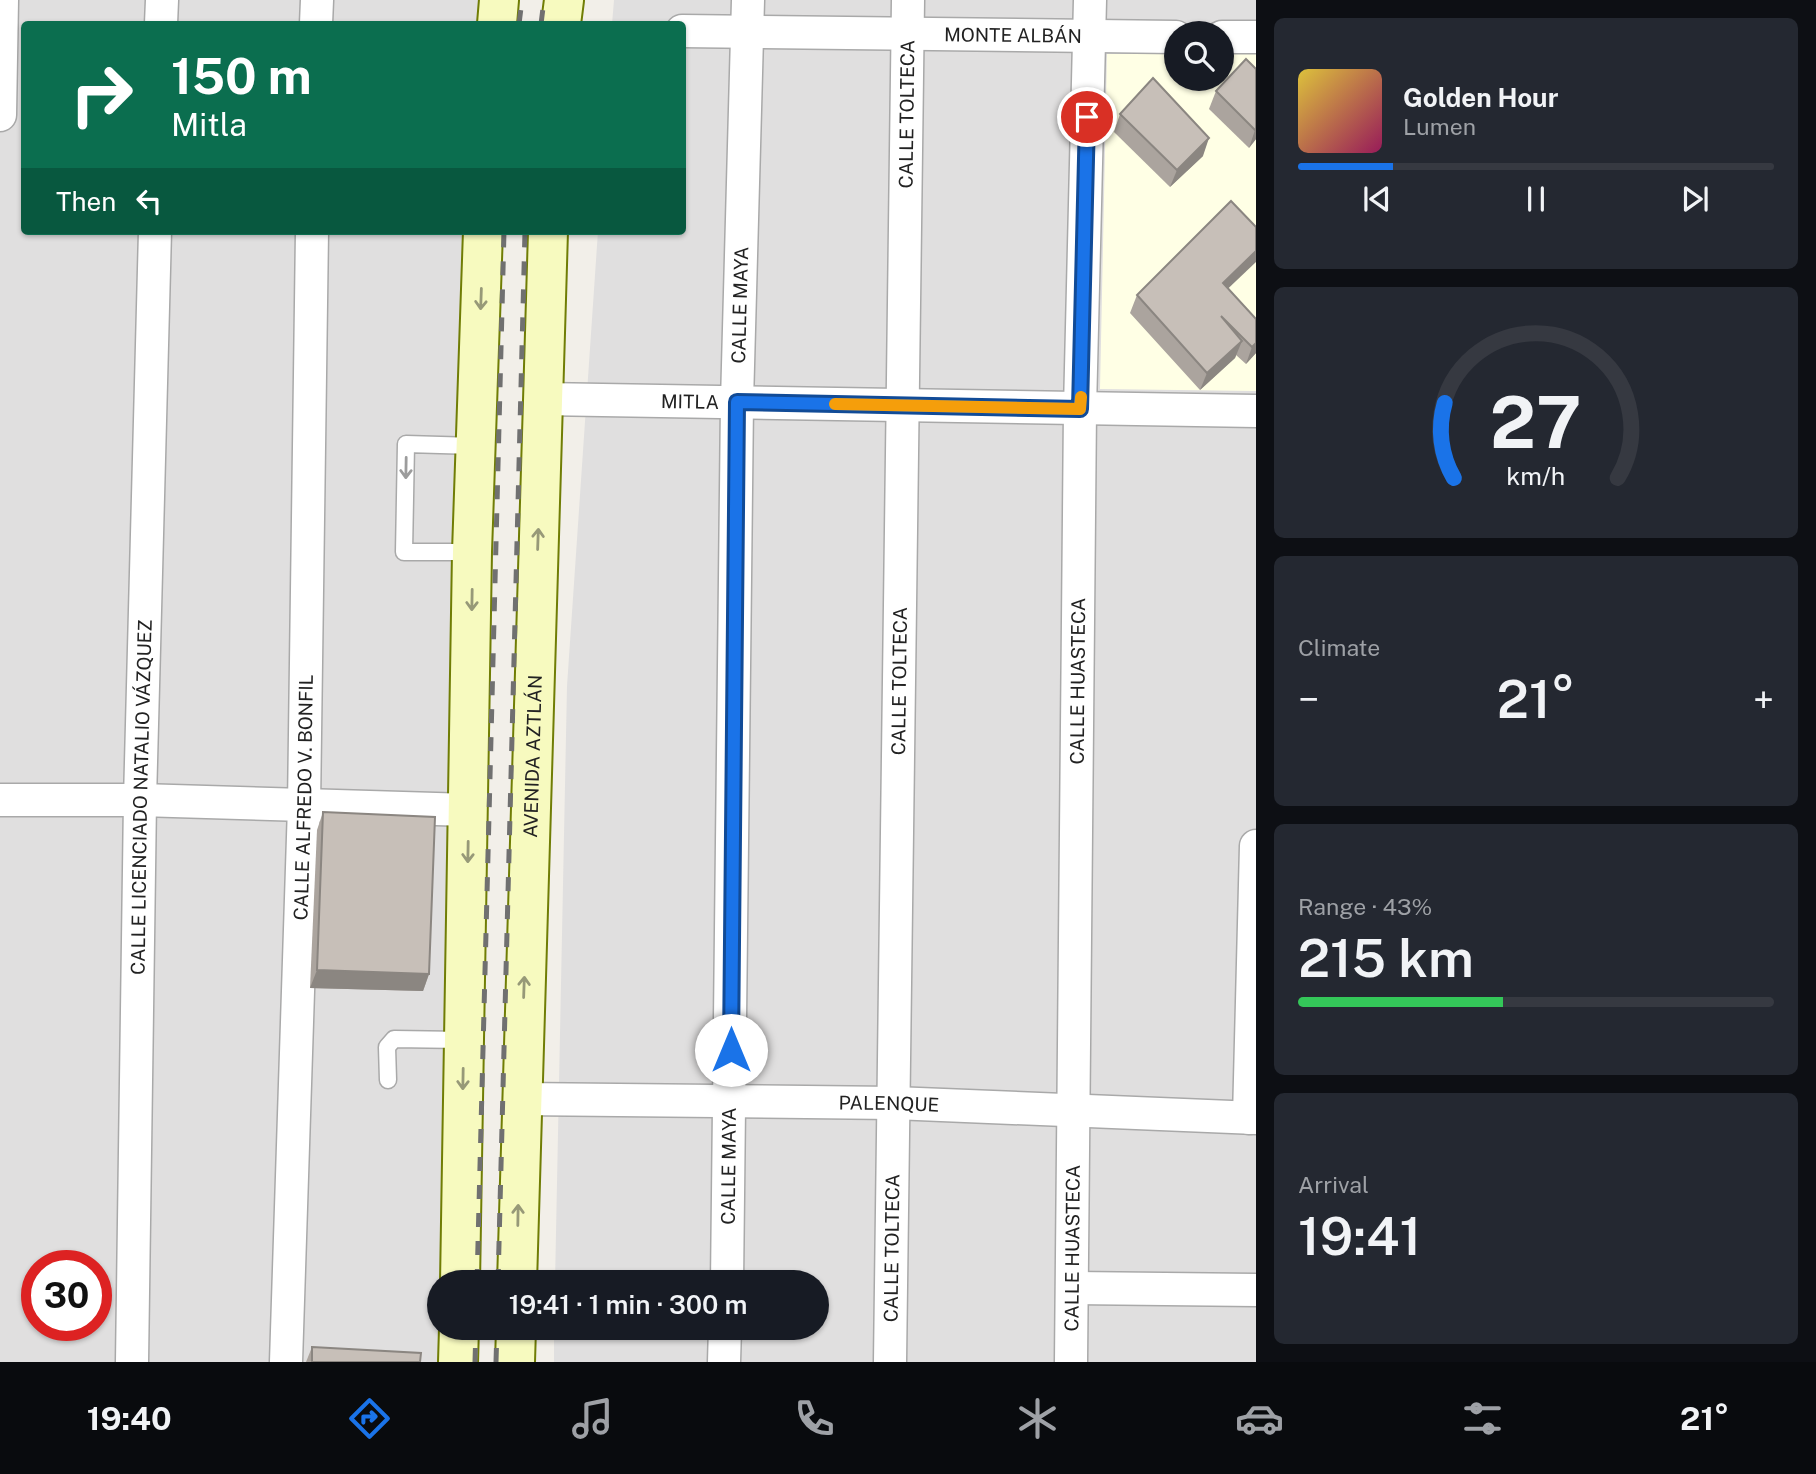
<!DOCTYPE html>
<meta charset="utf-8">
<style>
body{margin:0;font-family:"Public Sans",sans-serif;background:#242831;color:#f1f3f6;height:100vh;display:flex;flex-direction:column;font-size:26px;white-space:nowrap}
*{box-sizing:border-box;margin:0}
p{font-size:23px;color:#9ea1a6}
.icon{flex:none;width:38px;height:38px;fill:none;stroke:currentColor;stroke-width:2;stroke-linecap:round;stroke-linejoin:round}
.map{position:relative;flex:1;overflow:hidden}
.drawer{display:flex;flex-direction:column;gap:18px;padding:18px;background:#0d0f14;width:560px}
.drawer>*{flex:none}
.top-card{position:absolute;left:21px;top:21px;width:665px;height:214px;border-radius:7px;box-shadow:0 2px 5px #0004;background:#0b6e4f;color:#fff;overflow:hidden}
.buttons{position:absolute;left:1164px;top:21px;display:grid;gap:14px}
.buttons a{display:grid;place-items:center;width:70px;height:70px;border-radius:50%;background:#171b24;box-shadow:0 2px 5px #0004;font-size:35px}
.speed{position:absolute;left:21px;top:1250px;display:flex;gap:14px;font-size:35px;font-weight:700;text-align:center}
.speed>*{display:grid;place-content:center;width:91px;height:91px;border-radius:50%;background:#171b24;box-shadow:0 2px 5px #0004;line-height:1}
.speed .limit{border:10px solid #d22;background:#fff;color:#111}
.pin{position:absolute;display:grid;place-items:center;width:60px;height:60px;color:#fff;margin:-30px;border:4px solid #fff;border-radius:50%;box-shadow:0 2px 7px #0007}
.me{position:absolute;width:77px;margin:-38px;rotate:0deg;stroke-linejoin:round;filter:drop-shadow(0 0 5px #0008)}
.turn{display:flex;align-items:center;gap:24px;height:147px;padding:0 35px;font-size:32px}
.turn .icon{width:91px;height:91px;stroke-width:2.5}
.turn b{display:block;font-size:49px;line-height:60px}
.then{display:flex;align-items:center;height:66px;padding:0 35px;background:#0003;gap:14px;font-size:26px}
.big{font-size:52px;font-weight:600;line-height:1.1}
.drawer .tile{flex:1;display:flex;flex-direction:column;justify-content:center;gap:10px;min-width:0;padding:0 24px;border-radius:10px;background:#242831}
.drawer .dial{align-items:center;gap:0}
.dial svg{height:182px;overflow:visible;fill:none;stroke:#363941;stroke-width:7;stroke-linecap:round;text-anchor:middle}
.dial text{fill:#f1f3f6;stroke:none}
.song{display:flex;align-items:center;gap:21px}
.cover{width:84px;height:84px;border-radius:10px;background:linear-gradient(135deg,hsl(50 70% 55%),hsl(330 70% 35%))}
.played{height:7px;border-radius:4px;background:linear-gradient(90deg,#1a73e8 20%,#363941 20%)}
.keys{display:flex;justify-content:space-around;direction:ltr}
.heat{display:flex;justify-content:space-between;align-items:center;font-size:38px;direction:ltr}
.charge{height:10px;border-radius:5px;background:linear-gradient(90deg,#34c759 43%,#363941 0)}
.trip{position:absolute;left:427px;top:1270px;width:402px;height:70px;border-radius:35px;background:#171b24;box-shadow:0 2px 5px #0004;font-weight:600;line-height:70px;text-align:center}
.dock{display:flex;height:112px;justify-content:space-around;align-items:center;background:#090b0e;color:#9ea1a6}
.dock .icon{width:49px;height:49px}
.dock .current{color:#1a73e8}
.dock b{font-size:32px;color:#f1f3f6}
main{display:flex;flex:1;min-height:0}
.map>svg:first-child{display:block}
.residential{fill:#e0dfdf;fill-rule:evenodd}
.education{fill:#ffffe5}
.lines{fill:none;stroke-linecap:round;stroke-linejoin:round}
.service-casing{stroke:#a9a9a9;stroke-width:19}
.minor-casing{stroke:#a9a9a9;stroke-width:35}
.secondary-casing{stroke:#707d05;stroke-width:42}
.service{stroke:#fff;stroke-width:16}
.minor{stroke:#fff;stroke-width:32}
.secondary{stroke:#f7fabf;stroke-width:38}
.rail{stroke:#707070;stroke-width:5;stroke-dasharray:14 14;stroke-linecap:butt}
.wall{fill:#aba49e}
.shaded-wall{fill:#8b8681}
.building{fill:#c7bfb8;stroke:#8b8681;stroke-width:2}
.oneway{stroke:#979978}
.oneway2{stroke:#9c9c9c}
.route-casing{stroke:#114b97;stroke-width:18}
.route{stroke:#1a73e8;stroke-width:12}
.slow{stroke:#f59e0b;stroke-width:12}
.labels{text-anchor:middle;stroke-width:5;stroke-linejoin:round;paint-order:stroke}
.street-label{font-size:19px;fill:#222;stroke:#fff}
</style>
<main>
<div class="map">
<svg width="1256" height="1362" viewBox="0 0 1256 1362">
<rect width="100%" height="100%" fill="#f2efe9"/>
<g class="residential">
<path d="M 0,0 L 481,0 L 481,24 L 24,24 L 24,231 L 474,231 L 442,1283 L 439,1283 L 439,1362 L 0,1362 ZM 37,1265 L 96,1265 L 96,1325 L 37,1325 Z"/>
<path d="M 614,0 L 1256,0 L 1256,1362 L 554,1362 L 554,1328 L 817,1328 L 817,1283 L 555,1283 L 567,686 L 598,231 L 682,231 L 682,24 L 612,24 ZM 1176,33 L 1222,33 L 1222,79 L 1176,79 Z"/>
</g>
<path class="education" d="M 1107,54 L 1176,54 L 1176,79 L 1222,79 L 1222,54 L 1256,54 L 1256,391 L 1100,389 Z"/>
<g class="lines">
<defs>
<g id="service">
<path d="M 472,552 L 404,552 L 406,444 L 475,446"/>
<path d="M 388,1080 L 387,1047 L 394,1039 L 463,1040"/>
</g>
<g id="minor">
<path d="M 161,24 L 162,0"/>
<path d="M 316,24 L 317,0"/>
<path id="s1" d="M 682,31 L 1176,37"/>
<path d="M 1222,37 L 1256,37"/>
<path d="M 0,115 L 2,0"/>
<path id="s2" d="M 543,399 L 1256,411"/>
<path d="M 0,800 L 140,800 L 469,810"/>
<path id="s3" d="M 521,1099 L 894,1103 L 1256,1118"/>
<path d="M 1249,1118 L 1256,846"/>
<path id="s4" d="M 727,1283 L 737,402 L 748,0"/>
<path d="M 1073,1288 L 1256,1290"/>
<path id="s5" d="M 132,1362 L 140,800 L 155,231"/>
<path id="s6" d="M 286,1362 L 304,806 L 312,231"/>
<path d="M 724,1362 L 725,1328"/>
<path id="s7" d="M 890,1362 L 908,0"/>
<path id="s8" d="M 1071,1362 L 1080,409 L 1090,0"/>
</g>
<g id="secondary">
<path d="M 497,24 L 499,0"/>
<path d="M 561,24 L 564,0"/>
<path d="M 460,1283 L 472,552 L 483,231"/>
<path id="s9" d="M 517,1283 L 548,231"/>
<path d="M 458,1362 L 459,1328"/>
<path d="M 515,1362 L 516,1328"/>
</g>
</defs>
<use href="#service" class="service-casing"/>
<use href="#minor" class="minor-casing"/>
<use href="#secondary" class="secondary-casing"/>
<use href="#service" class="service"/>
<use href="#minor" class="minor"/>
<use href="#secondary" class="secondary"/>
<g class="rail">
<path d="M 519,24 L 522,0"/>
<path d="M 541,24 L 544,0"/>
<path d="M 477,1283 L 504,231"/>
<path d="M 498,1283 L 525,231"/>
<path d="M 475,1362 L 476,1328"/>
<path d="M 496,1362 L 497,1328"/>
</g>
</g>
<g class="wall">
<path d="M 1256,69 L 1256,139 L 1249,148 L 1209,109 L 1216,91 Z"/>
<path d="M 1120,114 L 1203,156 L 1170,187 L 1114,132 Z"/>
<path d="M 1228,289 L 1256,353 L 1246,364 L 1236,355 L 1235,358 L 1200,390 L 1130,313 L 1137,295 Z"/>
<path d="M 323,812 L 429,974 L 423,991 L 310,988 L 317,830 Z"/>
<path d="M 312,1347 L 420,1362 L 306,1362 Z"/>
</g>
<g class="shaded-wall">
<path d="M 1256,129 L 1256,139 L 1249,148 L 1255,130 Z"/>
<path d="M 1209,138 L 1203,156 L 1170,187 L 1177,170 Z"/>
<path d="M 1256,251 L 1256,262 L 1216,300 L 1223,283 Z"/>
<path d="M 1242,341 L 1235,358 L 1200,390 L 1207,373 Z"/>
<path d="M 1256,343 L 1256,353 L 1246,364 L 1252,347 Z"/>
<path d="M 317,970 L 429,974 L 423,991 L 310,988 Z"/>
</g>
<g class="building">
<path d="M 1246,59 L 1256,69 L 1256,129 L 1255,130 L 1216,91 Z"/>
<path d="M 1153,78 L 1209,138 L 1177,170 L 1120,114 Z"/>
<path d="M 1231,201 L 1256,227 L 1256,251 L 1223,283 L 1256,319 L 1256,343 L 1252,347 L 1221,316 L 1242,341 L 1207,373 L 1137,295 Z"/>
<path d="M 323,812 L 435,817 L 429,974 L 317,970 Z"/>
<path d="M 312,1347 L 421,1353 L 420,1362 L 312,1362 Z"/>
</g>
<defs><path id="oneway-shaft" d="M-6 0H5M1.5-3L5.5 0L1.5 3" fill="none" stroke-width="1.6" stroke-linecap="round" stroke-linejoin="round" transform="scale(1.75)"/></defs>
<g class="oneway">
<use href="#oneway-shaft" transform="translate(481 299) rotate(92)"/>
<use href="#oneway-shaft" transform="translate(538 539) rotate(-88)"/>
<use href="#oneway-shaft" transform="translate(472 600) rotate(91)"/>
<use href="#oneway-shaft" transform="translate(468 852) rotate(91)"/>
<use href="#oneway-shaft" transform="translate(524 987) rotate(-88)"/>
<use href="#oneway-shaft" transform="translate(463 1079) rotate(91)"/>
<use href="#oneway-shaft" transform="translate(518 1215) rotate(-89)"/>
</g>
<use class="oneway2" href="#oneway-shaft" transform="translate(406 468) rotate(91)"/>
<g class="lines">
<defs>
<path id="route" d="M 731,1050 L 737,402 L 1080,409 L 1087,117"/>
</defs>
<use href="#route" class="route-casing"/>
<use href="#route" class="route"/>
<path class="slow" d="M 835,404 L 1080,409 L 1081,397"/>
</g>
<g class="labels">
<g class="street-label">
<text dy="7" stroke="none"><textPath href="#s1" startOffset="331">MONTE ALBÁN</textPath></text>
<text dy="7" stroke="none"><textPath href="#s7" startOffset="1248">CALLE TOLTECA</textPath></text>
<text dy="7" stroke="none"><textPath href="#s4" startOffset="978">CALLE MAYA</textPath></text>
<text dy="7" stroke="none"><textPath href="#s2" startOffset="147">MITLA</textPath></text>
<text dy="7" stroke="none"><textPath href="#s7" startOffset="681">CALLE TOLTECA</textPath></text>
<text dy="7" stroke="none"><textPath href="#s8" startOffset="681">CALLE HUASTECA</textPath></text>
<text dy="7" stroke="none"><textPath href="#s9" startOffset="527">AVENIDA AZTLÁN</textPath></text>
<text dy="7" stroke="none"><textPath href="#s5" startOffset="565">CALLE LICENCIADO NATALIO VÁZQUEZ</textPath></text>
<text dy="7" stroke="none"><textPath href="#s6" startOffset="565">CALLE ALFREDO V. BONFIL</textPath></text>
<text dy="7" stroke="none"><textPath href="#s3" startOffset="368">PALENQUE</textPath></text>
<text dy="7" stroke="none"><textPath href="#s4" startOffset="117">CALLE MAYA</textPath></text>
<text dy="7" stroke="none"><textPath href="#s7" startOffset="114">CALLE TOLTECA</textPath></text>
<text dy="7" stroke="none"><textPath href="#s8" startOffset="114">CALLE HUASTECA</textPath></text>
</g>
</g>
</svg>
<div class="buttons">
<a><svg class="icon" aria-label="search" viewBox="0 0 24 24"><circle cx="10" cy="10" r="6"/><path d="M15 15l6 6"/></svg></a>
</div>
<div class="speed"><div class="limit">30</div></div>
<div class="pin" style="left:1087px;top:117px;background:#d93025"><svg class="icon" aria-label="arrive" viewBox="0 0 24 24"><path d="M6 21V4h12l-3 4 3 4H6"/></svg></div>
<svg class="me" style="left:731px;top:1050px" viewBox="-20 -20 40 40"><circle r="19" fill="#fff"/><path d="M0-13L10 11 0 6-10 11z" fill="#1a73e8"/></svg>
<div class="trip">19:41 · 1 min · 300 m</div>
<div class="top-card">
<div class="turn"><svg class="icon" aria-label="right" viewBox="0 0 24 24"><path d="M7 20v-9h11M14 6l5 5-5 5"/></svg><div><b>150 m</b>Mitla</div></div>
<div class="then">Then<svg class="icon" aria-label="left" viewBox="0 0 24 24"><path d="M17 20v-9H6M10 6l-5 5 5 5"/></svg></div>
</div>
</div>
<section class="drawer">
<div class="tile">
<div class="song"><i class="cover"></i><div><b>Golden Hour</b><p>Lumen</p></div></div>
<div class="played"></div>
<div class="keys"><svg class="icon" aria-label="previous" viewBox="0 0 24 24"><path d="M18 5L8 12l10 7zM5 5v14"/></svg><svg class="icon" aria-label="pause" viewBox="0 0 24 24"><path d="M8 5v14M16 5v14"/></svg><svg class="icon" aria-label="next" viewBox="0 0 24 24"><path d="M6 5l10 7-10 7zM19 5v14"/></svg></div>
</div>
<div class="tile dial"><svg viewBox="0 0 100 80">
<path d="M14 69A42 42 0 1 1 86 69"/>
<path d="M14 69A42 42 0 0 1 10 36" stroke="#1a73e8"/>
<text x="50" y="56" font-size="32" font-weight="700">27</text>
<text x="50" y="72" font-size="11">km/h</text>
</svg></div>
<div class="tile"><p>Climate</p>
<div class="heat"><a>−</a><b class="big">21°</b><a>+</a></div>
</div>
<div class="tile"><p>Range · 43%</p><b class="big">215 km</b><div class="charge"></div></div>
<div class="tile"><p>Arrival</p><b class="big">19:41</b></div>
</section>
</main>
<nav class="dock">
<b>19:40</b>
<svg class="icon current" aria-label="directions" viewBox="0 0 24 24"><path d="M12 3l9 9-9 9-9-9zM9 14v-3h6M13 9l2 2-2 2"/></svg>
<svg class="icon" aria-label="music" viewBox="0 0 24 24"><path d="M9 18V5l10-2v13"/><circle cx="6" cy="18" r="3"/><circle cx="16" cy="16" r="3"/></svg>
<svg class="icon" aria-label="phone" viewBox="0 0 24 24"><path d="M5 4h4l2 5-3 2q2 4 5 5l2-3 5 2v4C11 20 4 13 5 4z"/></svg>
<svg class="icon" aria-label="climate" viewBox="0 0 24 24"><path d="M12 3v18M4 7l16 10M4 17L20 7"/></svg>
<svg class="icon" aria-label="car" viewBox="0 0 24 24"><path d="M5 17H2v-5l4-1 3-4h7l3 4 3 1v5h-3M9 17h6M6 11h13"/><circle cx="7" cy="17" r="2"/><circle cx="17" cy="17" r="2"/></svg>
<svg class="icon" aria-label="filters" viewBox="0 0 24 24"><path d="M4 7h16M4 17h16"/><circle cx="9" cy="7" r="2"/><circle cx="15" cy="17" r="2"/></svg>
<b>21°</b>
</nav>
